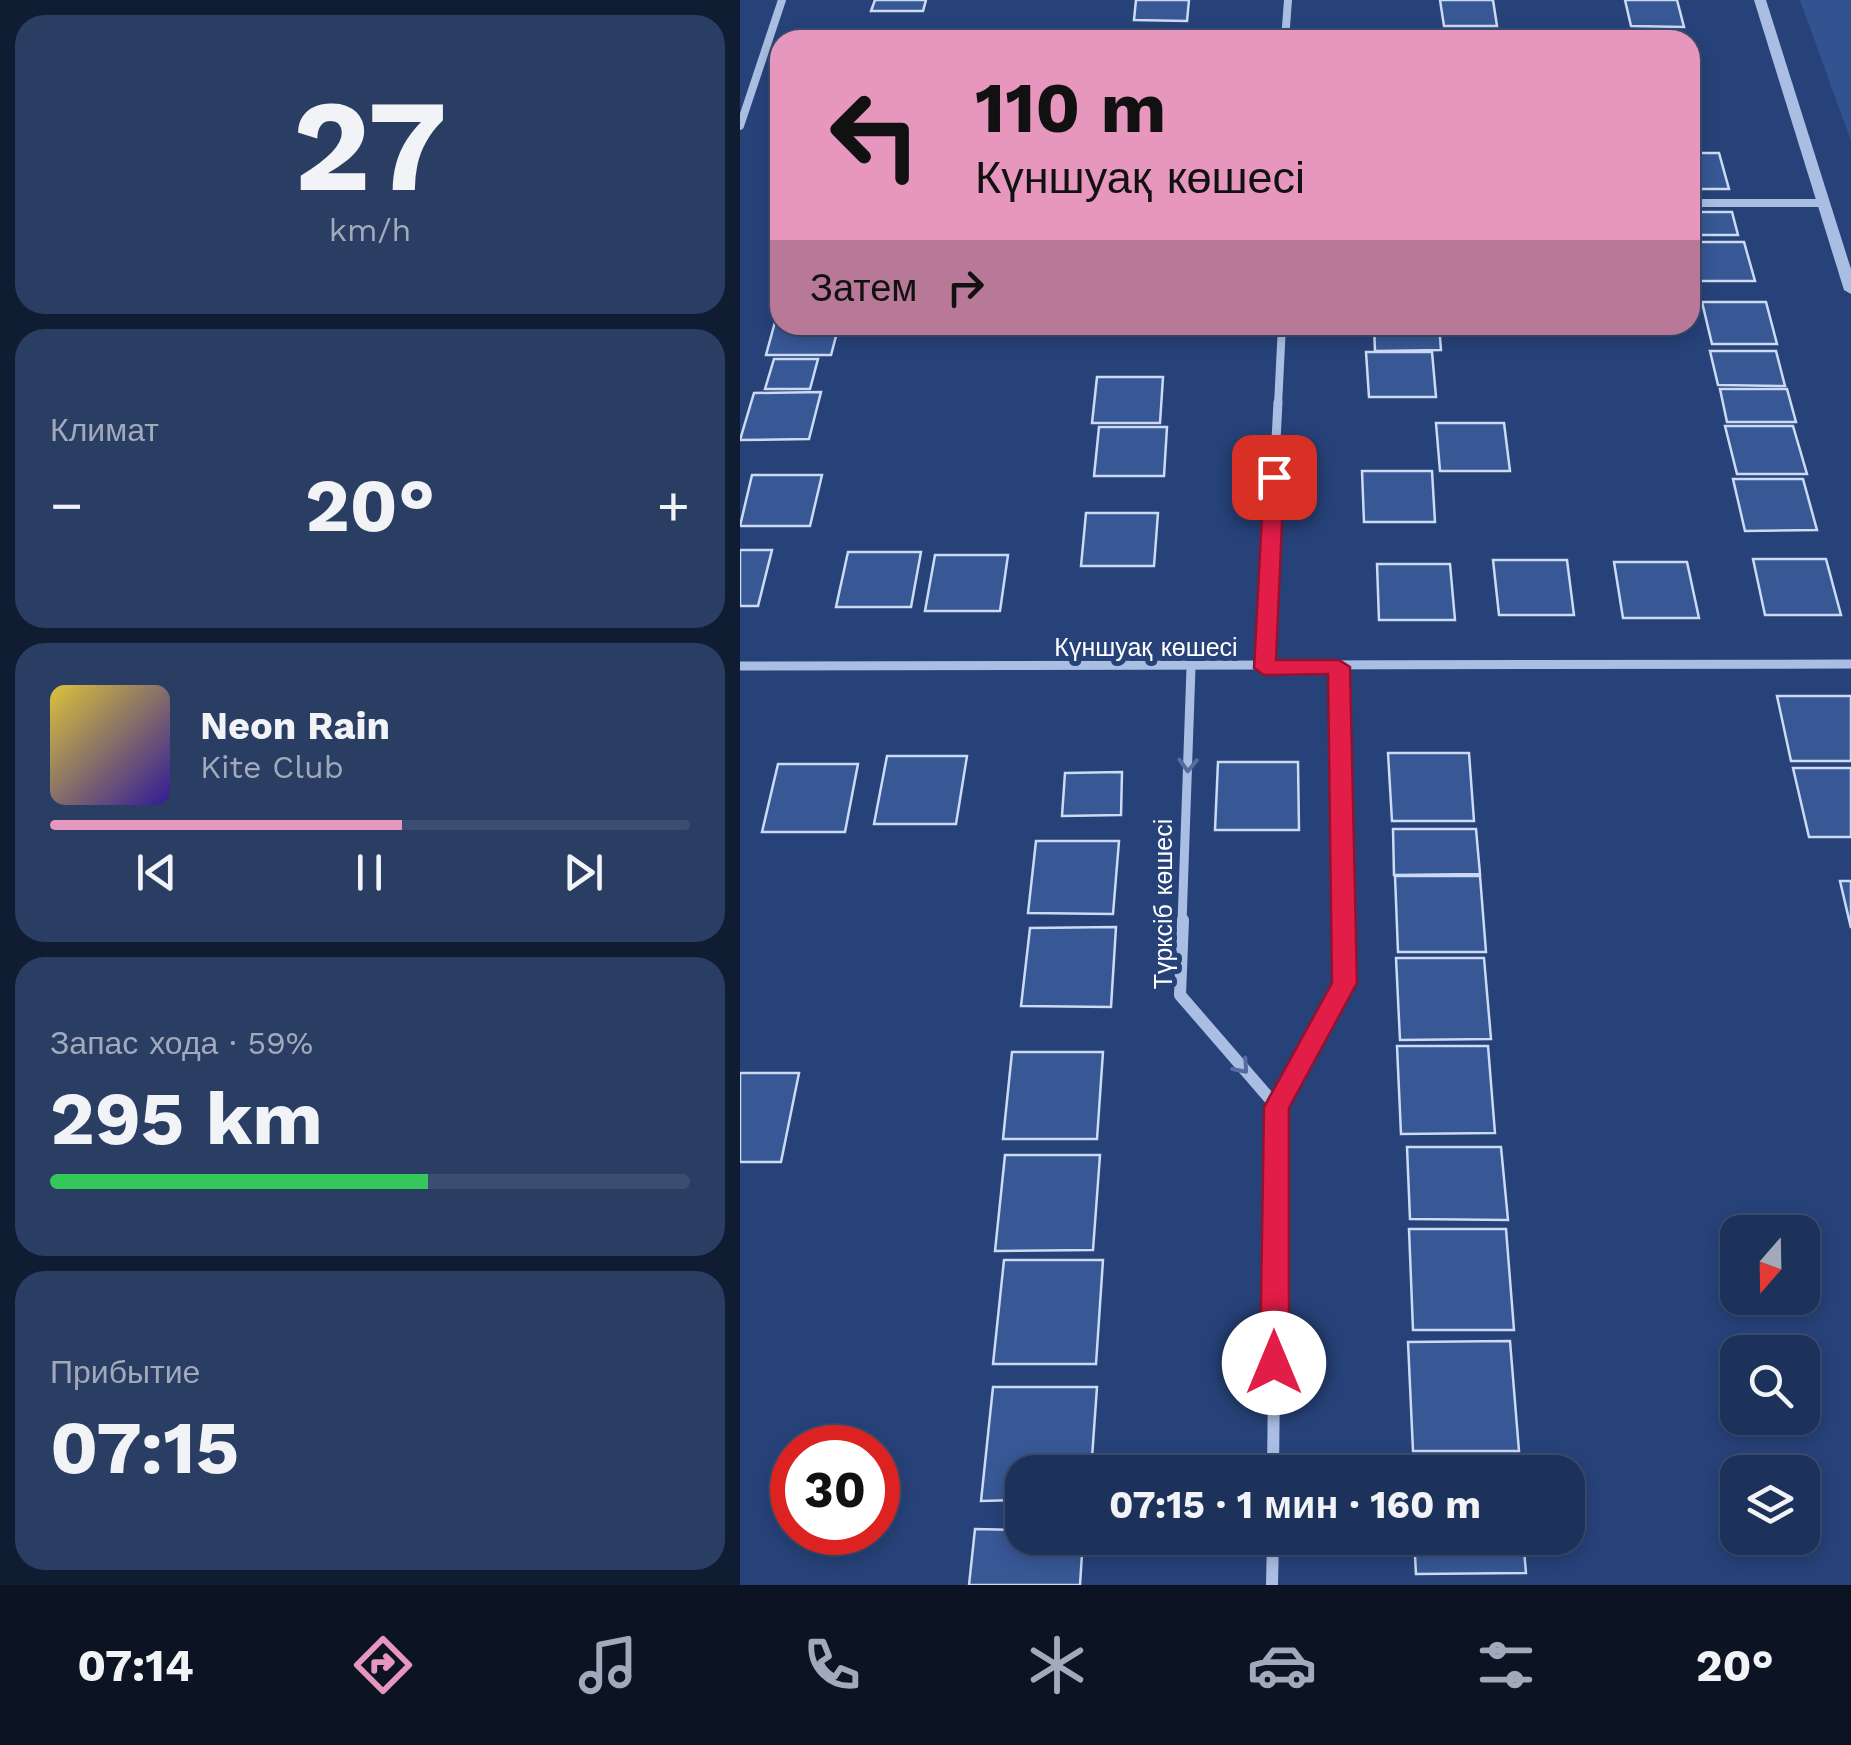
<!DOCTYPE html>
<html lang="ru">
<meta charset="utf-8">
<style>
body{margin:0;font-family:"Work Sans",sans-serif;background:#2a3e64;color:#f1f3f6;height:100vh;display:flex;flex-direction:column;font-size:38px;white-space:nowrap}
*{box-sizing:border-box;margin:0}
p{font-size:32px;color:#a0aabb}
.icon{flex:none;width:55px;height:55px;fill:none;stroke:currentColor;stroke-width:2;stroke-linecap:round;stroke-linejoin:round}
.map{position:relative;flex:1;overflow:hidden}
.drawer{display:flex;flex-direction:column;gap:15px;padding:15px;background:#101c32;width:740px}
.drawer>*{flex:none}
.banner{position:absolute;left:30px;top:30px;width:930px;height:305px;border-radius:30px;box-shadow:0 5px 15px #0003,0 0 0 2px #3b4d71;background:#e797bd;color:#111;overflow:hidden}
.needle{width:65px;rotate:200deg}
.controls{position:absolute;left:980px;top:1215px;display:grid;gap:20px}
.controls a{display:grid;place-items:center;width:100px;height:100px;border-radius:20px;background:#1d325b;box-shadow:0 5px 15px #0003,0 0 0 2px #3b4d71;font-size:50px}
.speed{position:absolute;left:30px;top:1425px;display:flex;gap:20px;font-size:50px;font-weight:700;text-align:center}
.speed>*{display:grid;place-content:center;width:130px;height:130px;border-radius:50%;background:#1d325b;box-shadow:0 5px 15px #0003,0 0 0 2px #3b4d71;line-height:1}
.speed .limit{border:15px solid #d22;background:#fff;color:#111}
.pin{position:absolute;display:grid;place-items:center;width:85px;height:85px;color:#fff;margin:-42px;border-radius:20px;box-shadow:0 5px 15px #0006}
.me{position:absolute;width:110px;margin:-55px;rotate:0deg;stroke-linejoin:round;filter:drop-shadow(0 0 8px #0008)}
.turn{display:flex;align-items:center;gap:35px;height:210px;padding:0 40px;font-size:45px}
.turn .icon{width:130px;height:130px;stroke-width:2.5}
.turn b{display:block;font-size:70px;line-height:85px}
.then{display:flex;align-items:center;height:95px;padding:0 40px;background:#0003;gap:20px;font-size:38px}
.big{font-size:75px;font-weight:700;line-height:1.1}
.drawer .card{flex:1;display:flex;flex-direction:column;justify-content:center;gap:15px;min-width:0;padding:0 35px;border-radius:30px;background:#2a3e64}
.drawer .dial{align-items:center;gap:0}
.dial b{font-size:130px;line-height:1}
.song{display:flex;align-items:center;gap:30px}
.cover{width:120px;height:120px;border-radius:15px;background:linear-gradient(135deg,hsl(50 70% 55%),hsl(250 70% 35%))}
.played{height:10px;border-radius:5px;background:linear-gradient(90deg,#e797bd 55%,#3b4d71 55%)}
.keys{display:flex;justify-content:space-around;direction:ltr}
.heat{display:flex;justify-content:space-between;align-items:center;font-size:55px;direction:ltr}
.charge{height:15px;border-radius:8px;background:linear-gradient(90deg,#34c759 59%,#3b4d71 0)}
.trip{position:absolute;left:265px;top:1455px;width:580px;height:100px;border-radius:30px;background:#1d325b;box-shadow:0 5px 15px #0003,0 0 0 2px #3b4d71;font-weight:700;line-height:100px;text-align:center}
.tab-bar{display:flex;height:160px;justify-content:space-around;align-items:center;background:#0c1424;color:#a0aabb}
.tab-bar .icon{width:70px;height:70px}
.tab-bar .on{color:#e797bd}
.tab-bar b{font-size:45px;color:#f1f3f6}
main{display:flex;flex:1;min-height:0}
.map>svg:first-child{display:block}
.green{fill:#325290}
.building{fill:#375795;stroke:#ccdaf3;stroke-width:2.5}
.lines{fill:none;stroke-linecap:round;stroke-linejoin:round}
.minor-far2{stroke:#aabee3;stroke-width:8}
.minor-far1{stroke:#aabee3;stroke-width:9}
.minor{stroke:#aabee3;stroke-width:12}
.tertiary{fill:#aabee3;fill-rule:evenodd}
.oneway{stroke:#556d9e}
.route{fill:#e11d48;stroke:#92132f;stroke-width:2.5}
.labels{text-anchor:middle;stroke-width:10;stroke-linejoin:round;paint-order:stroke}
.street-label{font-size:25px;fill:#fff;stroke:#274279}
</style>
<main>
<section class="drawer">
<div class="card dial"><b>27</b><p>km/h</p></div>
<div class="card"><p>Климат</p>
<div class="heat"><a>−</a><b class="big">20°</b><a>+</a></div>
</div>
<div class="card">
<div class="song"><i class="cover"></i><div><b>Neon Rain</b><p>Kite Club</p></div></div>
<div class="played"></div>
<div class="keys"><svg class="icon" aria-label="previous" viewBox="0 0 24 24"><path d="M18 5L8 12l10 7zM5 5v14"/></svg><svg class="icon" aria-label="pause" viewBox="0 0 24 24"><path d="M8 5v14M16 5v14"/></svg><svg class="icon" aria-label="next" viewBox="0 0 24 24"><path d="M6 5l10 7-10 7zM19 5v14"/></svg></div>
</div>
<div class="card"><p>Запас хода · 59%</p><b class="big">295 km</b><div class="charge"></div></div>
<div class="card"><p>Прибытие</p><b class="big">07:15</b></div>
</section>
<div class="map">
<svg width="1111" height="1585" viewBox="0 0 1111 1585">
<rect width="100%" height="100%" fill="#274279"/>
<path class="green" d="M 1060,0 L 1111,0 L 1111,141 Z"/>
<g class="building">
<path d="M 135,0 L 186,0 L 183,11 L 131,11 Z"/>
<path d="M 396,0 L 449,0 L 447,21 L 394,20 Z"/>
<path d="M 700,0 L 753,0 L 757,26 L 704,26 Z"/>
<path d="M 885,0 L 937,0 L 944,27 L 891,26 Z"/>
<path d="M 216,30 L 269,30 L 267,40 L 214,40 Z"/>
<rect x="616" y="33" width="54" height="7"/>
<path d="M 950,153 L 979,153 L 989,189 L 950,189 Z"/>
<path d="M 950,212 L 992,212 L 998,235 L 950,235 Z"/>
<path d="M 950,242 L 1004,242 L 1015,281 L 952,281 Z"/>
<path d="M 962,302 L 1026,302 L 1037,344 L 972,344 Z"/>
<path d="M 35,322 L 99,325 L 91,355 L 26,355 Z"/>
<path d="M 228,325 L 293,325 L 292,331 L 227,331 Z"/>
<path d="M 634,325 L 699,325 L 701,350 L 635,351 Z"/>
<path d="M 970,351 L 1036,351 L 1045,386 L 978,385 Z"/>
<path d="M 626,352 L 692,352 L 696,397 L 629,397 Z"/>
<path d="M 34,359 L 78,359 L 70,389 L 25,389 Z"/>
<path d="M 357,377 L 423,377 L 420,423 L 352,423 Z"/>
<path d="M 980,389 L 1047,389 L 1056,422 L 987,422 Z"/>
<path d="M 81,392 L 69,439 L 0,440 L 14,393 Z"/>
<path d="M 696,423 L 764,423 L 770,471 L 700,471 Z"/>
<path d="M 985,426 L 1053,426 L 1067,474 L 997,474 Z"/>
<path d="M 359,427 L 427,427 L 424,476 L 354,476 Z"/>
<path d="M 622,471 L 692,471 L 695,522 L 624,522 Z"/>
<path d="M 12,475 L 82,475 L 70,526 L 0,526 Z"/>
<path d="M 993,479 L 1063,479 L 1077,530 L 1005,531 Z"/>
<path d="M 346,513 L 418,513 L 414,566 L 341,566 Z"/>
<path d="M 0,550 L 32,550 L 18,606 L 0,606 Z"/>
<path d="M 108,552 L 181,552 L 171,607 L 96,607 Z"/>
<path d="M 195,555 L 268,555 L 260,611 L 185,611 Z"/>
<path d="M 1013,559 L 1086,559 L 1101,615 L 1025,615 Z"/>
<path d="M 753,560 L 827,560 L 834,615 L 759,615 Z"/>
<path d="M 874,562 L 947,562 L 959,618 L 883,618 Z"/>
<path d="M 637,564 L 710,564 L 715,620 L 639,620 Z"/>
<path d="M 1037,696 L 1111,696 L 1111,761 L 1051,761 Z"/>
<path d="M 648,753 L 729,753 L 734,821 L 652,821 Z"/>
<path d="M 147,756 L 227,756 L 216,824 L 134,824 Z"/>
<path d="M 478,762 L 558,762 L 559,830 L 475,830 Z"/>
<path d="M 38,764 L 118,764 L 105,832 L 22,832 Z"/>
<path d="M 1053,768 L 1111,768 L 1111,837 L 1069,837 Z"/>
<path d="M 382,772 L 381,815 L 322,816 L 325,773 Z"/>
<path d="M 653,829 L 736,829 L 740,874 L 654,875 Z"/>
<path d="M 296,841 L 379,841 L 373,914 L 288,913 Z"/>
<path d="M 655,876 L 740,876 L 746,952 L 658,952 Z"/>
<path d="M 1100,881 L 1111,881 L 1111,928 Z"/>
<path d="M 376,927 L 371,1007 L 281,1006 L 290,928 Z"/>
<path d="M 656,958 L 744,958 L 751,1039 L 660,1040 Z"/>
<path d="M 657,1046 L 748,1046 L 755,1133 L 661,1134 Z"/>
<path d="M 272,1052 L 363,1052 L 357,1139 L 263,1139 Z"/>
<path d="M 0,1073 L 59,1073 L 41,1162 L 0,1162 Z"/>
<path d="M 667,1147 L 761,1147 L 768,1220 L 670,1219 Z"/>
<path d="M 265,1155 L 360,1155 L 353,1250 L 255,1251 Z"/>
<path d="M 669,1229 L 766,1229 L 774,1330 L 673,1330 Z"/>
<path d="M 264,1260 L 363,1260 L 356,1364 L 253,1364 Z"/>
<path d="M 770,1341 L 779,1451 L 673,1451 L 668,1342 Z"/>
<path d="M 253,1387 L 357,1387 L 351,1472 L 282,1472 L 282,1500 L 241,1501 Z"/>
<path d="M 671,1455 L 777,1455 L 778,1472 L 672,1472 Z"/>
<path d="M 235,1529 L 282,1530 L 282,1538 L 343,1538 L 340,1585 L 229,1585 Z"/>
<path d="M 674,1538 L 783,1538 L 786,1573 L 676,1574 Z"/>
</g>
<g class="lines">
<g class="minor-far2">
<path d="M 545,40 L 548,0"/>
<path d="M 0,126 L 42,0"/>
<path d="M 950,203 L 1084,203"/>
<path d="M 538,405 L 542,325"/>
</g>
<g class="minor-far1">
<path d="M 0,666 L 1111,664"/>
<path d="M 599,667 L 604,923"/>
<path d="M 524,668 L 538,402"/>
<path d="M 442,923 L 451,668"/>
</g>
<g class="minor">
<path d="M 443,920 L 440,995 L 537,1107"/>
<path d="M 533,1472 L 537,1107 L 605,983 L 604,920"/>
<path d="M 532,1585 L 533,1538"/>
</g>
<path class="tertiary" d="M 1014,0 L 1026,0 L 1111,269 L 1111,294 L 1104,290 Z"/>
</g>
<defs><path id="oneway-chevron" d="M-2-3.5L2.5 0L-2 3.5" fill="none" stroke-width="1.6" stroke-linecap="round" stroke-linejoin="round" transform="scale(2.5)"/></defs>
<g class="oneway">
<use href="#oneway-chevron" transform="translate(448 765) rotate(92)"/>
<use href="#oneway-chevron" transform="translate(502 1067) rotate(49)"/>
</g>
<path class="route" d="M 534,471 L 544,477 L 536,660 L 599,660 L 610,667 L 617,983 L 549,1108 L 549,1363 L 544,1372 L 534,1376 L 524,1372 L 520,1363 L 524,1107 L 592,983 L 588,674 L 524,675 L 514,668 L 524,477 Z"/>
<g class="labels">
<g class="street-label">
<text x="406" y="656">Күншуақ көшесі</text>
<text transform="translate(423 904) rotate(-90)" y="9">Түрксіб көшесі</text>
</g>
</g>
</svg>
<div class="controls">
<a><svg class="needle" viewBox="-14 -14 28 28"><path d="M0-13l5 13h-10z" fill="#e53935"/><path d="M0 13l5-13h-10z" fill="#a0aabb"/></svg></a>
<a><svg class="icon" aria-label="search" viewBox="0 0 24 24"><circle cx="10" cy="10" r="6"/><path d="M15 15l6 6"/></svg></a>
<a><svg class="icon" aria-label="layers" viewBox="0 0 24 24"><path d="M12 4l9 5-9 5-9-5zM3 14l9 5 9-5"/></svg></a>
</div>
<div class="speed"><div class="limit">30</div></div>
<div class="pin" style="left:534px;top:477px;background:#d93025"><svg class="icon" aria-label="arrive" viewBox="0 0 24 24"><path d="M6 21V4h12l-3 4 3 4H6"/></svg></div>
<svg class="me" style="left:534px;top:1363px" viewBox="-20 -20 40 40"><circle r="19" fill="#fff"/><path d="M0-13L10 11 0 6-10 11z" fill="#e11d48"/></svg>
<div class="trip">07:15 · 1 мин · 160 m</div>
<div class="banner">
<div class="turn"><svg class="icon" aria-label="left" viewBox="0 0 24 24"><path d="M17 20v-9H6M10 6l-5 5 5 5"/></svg><div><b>110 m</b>Күншуақ көшесі</div></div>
<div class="then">Затем<svg class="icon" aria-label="right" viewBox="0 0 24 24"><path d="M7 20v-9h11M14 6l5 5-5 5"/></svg></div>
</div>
</div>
</main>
<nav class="tab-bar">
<b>07:14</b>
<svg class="icon on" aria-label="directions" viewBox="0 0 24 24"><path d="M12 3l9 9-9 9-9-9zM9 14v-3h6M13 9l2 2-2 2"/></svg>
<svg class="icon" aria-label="music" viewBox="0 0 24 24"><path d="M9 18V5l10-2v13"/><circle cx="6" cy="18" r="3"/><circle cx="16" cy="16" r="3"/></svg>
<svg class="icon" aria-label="phone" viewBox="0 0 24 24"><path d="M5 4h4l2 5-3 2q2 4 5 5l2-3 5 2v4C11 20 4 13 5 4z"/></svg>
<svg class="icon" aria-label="climate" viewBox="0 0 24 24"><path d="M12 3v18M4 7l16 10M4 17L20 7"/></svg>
<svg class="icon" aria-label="car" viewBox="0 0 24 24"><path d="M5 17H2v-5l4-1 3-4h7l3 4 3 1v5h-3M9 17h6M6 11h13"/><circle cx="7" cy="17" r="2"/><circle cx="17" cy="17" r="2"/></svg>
<svg class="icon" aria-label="filters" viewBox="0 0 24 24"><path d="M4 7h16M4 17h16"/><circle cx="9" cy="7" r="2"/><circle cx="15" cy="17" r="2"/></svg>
<b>20°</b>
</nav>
